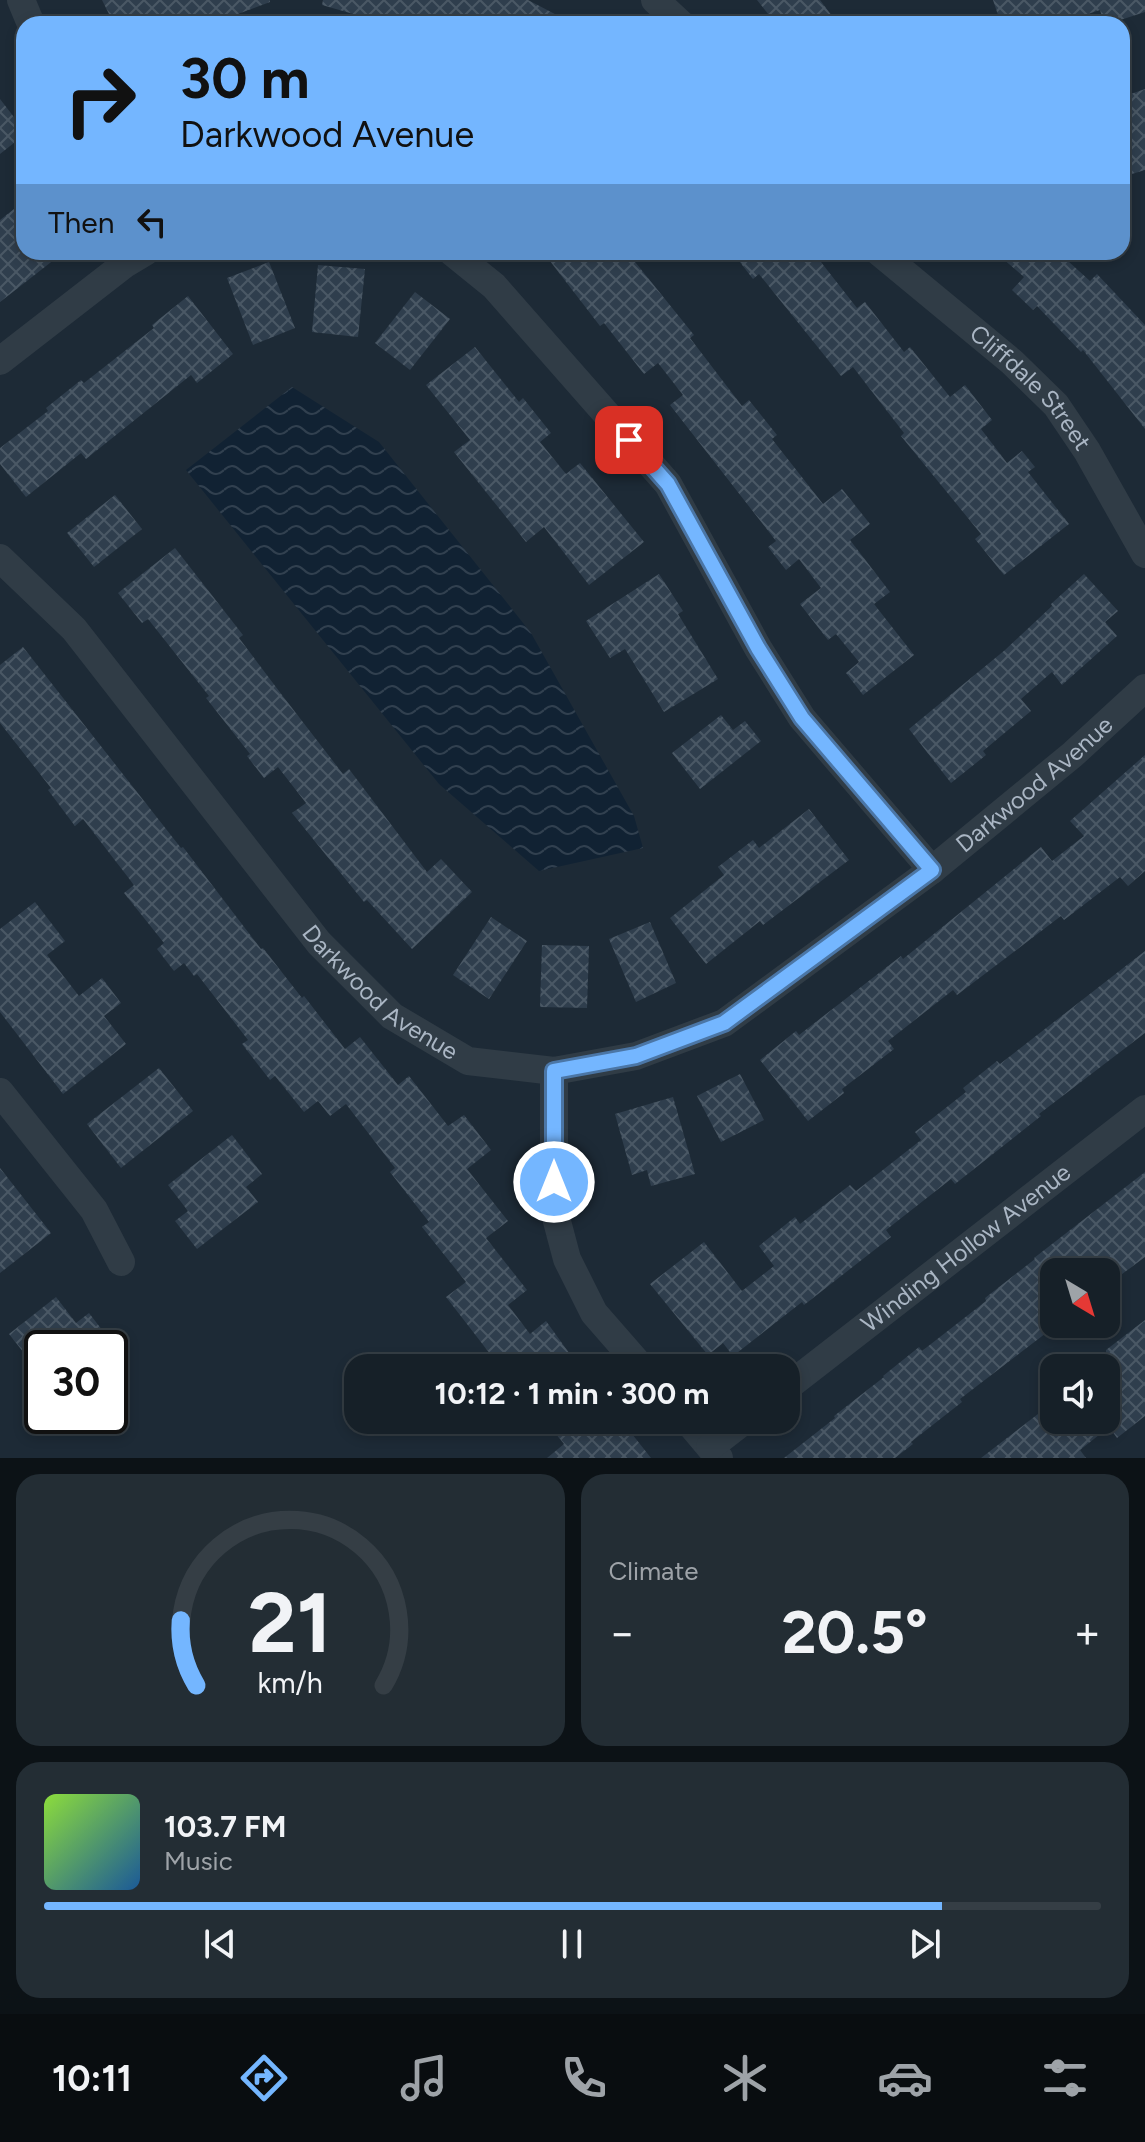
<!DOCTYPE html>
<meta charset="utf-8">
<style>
body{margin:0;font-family:Figtree,sans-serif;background:#232d34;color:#f1f3f6;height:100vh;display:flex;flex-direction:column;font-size:30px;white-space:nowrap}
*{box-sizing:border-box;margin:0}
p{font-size:26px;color:#9ea3a8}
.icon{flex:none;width:44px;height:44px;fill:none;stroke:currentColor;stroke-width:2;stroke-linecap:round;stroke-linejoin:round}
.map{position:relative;height:1458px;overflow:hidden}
.side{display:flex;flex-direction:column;gap:16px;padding:16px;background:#0c1216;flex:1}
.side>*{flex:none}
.hud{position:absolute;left:16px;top:16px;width:1114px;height:244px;border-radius:24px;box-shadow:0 4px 12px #0003,0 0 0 2px #353e45;background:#74b6ff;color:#111;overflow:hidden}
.needle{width:52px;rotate:142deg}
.fabs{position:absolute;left:1040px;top:1258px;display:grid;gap:16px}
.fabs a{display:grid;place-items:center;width:80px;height:80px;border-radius:16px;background:#162028;box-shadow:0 4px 12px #0003,0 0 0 2px #353e45;font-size:40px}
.speed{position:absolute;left:24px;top:1330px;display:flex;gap:16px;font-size:40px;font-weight:700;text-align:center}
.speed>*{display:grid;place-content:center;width:104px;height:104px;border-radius:50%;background:#162028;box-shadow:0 4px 12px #0003,0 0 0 2px #353e45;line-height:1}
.speed .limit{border:4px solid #111;border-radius:12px;background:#fff;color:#111}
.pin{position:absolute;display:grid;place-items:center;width:68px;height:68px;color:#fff;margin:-34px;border-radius:16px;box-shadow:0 4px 12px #0006}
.me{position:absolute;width:88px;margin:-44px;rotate:0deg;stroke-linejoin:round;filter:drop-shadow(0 0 6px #0008)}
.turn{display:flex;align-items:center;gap:28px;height:168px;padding:0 32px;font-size:36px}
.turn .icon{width:104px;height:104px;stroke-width:2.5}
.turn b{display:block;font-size:56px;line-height:68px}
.then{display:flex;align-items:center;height:76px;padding:0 32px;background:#0003;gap:16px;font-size:30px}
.big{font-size:60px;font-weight:700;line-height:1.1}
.side .tile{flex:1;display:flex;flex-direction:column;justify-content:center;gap:12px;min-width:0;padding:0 28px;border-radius:24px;background:#232d34}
.side .dial{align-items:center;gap:0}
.dial svg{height:208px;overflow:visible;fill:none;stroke:#353e45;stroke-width:7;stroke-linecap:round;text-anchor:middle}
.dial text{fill:#f1f3f6;stroke:none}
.song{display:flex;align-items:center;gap:24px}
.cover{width:96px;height:96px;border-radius:12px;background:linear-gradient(135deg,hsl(90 70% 55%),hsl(210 70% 35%))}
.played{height:8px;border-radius:4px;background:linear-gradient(90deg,#74b6ff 85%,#353e45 85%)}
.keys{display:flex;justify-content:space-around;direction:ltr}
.heat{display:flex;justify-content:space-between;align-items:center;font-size:44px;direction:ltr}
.side .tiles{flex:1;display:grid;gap:16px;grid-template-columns:1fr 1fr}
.tile:last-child{grid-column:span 2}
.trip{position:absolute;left:344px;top:1354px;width:456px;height:80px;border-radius:24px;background:#162028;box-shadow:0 4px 12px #0003,0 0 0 2px #353e45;font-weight:700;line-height:80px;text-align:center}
.menu{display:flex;height:128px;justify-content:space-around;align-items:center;background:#090d10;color:#9ea3a8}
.menu .icon{width:56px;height:56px}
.menu .active{color:#74b6ff}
.menu b{font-size:36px;color:#f1f3f6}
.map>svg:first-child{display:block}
.water{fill:url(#water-waves)}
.building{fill:url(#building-cross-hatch)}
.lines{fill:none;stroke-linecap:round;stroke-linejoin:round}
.minor{stroke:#303c46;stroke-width:28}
.route-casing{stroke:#4b76a6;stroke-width:20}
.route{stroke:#74b6ff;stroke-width:14}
.labels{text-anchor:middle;stroke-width:8;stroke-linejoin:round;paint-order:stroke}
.street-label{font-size:24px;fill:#aab6c4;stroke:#16212b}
</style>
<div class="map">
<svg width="1145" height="1458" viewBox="0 0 1145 1458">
<defs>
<pattern id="water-waves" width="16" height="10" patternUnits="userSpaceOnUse" patternTransform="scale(2)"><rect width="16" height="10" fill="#123"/><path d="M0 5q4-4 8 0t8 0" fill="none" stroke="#31404f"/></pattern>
<pattern id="building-cross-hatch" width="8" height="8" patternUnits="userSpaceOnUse" patternTransform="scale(2)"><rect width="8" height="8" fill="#2f3e4d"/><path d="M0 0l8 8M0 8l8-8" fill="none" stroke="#4a5865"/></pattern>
</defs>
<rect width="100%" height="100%" fill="#1d2a36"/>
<path class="water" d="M 292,387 L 379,442 L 531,633 L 634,816 L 643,848 L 539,871 L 439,784 L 186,470 Z"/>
<g class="building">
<path d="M 102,0 L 270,0 L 270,2 L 211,24 L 114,24 Z"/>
<path d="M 323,0 L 528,0 L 574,24 L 388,24 L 322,5 Z"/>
<path d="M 757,0 L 820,0 L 838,24 L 776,24 Z"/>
<path d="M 993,0 L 1145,0 L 1145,12 L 1108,24 L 1104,24 L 1100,10 L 1058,24 L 1001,24 Z"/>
<path d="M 1145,89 L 1145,170 L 1122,177 L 1122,97 Z"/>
<path d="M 0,99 L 24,130 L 24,135 L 0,154 Z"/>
<path d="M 24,201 L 24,252 L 64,252 L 0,302 L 0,220 Z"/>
<path d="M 543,252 L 627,252 L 694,335 L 690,338 L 742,406 L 749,400 L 777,435 L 772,439 L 823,504 L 842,489 L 870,524 L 850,540 L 890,592 L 874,604 L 914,655 L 863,695 L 846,673 L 859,662 L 836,634 L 828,640 L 800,604 L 821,588 L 799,559 L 786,570 L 768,547 L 776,541 L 670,405 L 683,395 L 658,363 L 644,374 L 604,323 L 600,326 Z"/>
<path d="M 732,252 L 813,252 L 857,308 L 865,302 L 904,352 L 910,347 L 950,397 L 965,385 L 992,420 L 981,429 L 1007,463 L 1022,451 L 1035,467 L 1028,472 L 1069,524 L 1004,575 L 975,539 L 981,534 L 901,436 L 904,433 L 853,367 L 841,376 L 759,274 L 753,279 Z"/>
<path d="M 995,252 L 1058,252 L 1090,281 L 1097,274 L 1145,325 L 1145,429 L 1083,350 L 1081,352 L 1037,306 L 1033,310 L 1012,290 L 1024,277 Z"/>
<path d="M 269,262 L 295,328 L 253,345 L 227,278 Z"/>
<path d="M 318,265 L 365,269 L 358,337 L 312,332 Z"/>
<path d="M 415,292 L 450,319 L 410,370 L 375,343 Z"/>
<path d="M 188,296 L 233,354 L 197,383 L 191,375 L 86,459 L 81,453 L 26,497 L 0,464 L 0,448 L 48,411 L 46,408 L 81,380 L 84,383 L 154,328 L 152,325 Z"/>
<path d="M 475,347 L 519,402 L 523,398 L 551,433 L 540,442 L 566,474 L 580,463 L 644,542 L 589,585 L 544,527 L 526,542 L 454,452 L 470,440 L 426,385 Z"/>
<path d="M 115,495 L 142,529 L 94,567 L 67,533 Z"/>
<path d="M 175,548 L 243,635 L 239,638 L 282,695 L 343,774 L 349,769 L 427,872 L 441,859 L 472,892 L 412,949 L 367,900 L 364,902 L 292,813 L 306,803 L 278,767 L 264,778 L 247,756 L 250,754 L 206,698 L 209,696 L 148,619 L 142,623 L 118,593 Z"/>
<path d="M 659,574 L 683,611 L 678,614 L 718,679 L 664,712 L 625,649 L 610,658 L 586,621 Z"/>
<path d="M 1084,574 L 1118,611 L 1105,622 L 1117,636 L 1062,685 L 1052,672 L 1021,699 L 1031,711 L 983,751 L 986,755 L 951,783 L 909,729 L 1005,650 L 1052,606 L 1051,604 Z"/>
<path d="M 23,647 L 181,848 L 183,847 L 261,949 L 263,948 L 302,998 L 304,996 L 345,1049 L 360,1037 L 398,1085 L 409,1076 L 448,1126 L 464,1115 L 491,1150 L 467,1169 L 508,1221 L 486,1238 L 527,1290 L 508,1305 L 530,1334 L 546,1321 L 580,1368 L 501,1368 L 446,1297 L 466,1282 L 422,1227 L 429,1222 L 390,1172 L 395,1168 L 346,1104 L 330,1116 L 318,1101 L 304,1112 L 275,1076 L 270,1080 L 242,1044 L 248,1040 L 197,974 L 194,976 L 184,963 L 174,971 L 157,949 L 164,943 L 124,893 L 134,885 L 83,819 L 75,826 L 48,790 L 51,788 L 0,723 L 0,665 Z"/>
<path d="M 721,715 L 733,730 L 745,721 L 761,741 L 700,789 L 672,753 Z"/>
<path d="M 1145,755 L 1145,871 L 1128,886 L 1120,877 L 1064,920 L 1061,916 L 957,995 L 953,990 L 888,1041 L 894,1049 L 842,1089 L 844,1093 L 808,1121 L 760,1060 L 796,1031 L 799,1035 L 901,956 L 903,959 L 1041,847 L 1052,861 L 1084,836 L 1070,821 Z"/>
<path d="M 809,809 L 849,860 L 763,925 L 760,921 L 706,964 L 670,918 L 724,875 L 718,867 L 753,840 L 759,848 Z"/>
<path d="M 35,902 L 65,941 L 47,955 L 79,996 L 102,978 L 121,1003 L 104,1016 L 126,1044 L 63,1094 L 0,1012 L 0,929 Z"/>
<path d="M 491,917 L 527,941 L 489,999 L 453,975 Z"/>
<path d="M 650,922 L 676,983 L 636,1002 L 609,939 Z"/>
<path d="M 542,945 L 589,946 L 587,1008 L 540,1007 Z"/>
<path d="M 1145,951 L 1145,1033 L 1039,1114 L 1041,1116 L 955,1184 L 951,1179 L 886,1230 L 891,1237 L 804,1305 L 802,1302 L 733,1356 L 723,1343 L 708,1355 L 650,1284 L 704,1242 L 742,1291 L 774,1266 L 759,1246 L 795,1217 L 800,1224 L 850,1185 L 856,1191 L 921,1140 L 915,1132 L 966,1092 L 963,1088 L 997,1061 L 1000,1064 Z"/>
<path d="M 159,1068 L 193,1111 L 121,1168 L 87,1124 Z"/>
<path d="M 740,1074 L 764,1120 L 721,1142 L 697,1096 Z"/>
<path d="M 673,1097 L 695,1174 L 651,1186 L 647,1170 L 632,1175 L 615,1114 Z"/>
<path d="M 232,1135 L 262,1174 L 246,1187 L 258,1202 L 197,1249 L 175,1221 L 188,1211 L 168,1185 Z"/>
<path d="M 0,1168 L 51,1233 L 0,1273 Z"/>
<path d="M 1145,1172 L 1145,1257 L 1106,1286 L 1106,1272 L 1054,1272 L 1054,1327 L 960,1399 L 962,1402 L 911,1442 L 913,1444 L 895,1458 L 784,1458 L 835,1418 L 834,1416 L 884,1377 L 883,1376 L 919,1347 L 922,1351 L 986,1301 L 985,1298 L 1035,1259 L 1034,1258 Z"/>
<path d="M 56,1297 L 76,1323 L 89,1313 L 116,1348 L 42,1348 L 42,1376 L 9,1334 Z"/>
<path d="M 1145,1320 L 1145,1416 L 1117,1438 L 1109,1427 L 1080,1450 L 1086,1458 L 981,1458 L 1047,1407 L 1054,1417 L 1054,1420 L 1106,1420 L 1106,1350 Z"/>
<path d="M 545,1420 L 621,1420 L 651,1458 L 547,1458 L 564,1444 Z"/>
</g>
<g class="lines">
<g class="minor">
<path d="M 21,0 L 31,24"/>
<path d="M 655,0 L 681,24"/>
<path d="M 452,252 L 494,286 L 668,484 L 758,648 L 802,718 L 932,870"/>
<path id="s1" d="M 879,252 L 1012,362 L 1056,405 L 1087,451 L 1145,554"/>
<path d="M 0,361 L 125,264 L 145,252"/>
<path id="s2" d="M 0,558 L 74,629 L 319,943 L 392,1016 L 468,1061 L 554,1071 L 636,1056 L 724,1023 L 932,870 L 1072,755 L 1145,688"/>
<path d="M 554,1071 L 554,1210 L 567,1259 L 594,1313 L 642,1368"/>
<path d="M 0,1092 L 94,1210 L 121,1262"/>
<path id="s3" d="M 786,1388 L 1145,1109"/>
<path d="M 687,1420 L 719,1458"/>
<path d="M 710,1447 L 745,1420"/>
</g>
</g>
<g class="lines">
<defs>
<path id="route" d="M 554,1182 L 554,1071 L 636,1056 L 724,1023 L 932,870 L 802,718 L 758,648 L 668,484 L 629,440"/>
</defs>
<use href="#route" class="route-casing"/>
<use href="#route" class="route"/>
</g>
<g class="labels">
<g class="street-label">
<text dy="8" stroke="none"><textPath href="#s1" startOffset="204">Cliffdale Street</textPath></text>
<text dy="8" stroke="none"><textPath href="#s2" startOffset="1348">Darkwood Avenue</textPath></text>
<text dy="8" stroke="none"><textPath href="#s2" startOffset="580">Darkwood Avenue</textPath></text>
<text dy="8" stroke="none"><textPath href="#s3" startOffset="228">Winding Hollow Avenue</textPath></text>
</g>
</g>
</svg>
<div class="fabs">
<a><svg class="needle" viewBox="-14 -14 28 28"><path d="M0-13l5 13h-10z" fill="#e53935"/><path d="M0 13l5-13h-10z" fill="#9ea3a8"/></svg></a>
<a><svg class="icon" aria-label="sound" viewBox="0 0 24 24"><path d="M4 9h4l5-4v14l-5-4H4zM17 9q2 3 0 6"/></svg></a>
</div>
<div class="speed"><div class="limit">30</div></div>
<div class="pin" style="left:629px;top:440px;background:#d93025"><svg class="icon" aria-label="arrive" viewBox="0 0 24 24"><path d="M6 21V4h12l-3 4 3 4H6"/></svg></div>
<svg class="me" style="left:554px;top:1182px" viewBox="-20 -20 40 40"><circle r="17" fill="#74b6ff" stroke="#fff" stroke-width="3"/><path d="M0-11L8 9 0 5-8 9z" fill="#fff"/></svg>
<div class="trip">10:12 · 1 min · 300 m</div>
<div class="hud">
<div class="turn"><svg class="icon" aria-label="right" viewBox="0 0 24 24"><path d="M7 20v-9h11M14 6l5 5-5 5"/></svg><div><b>30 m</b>Darkwood Avenue</div></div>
<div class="then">Then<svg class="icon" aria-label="left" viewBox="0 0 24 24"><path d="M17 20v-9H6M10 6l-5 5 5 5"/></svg></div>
</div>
</div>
<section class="side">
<div class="tiles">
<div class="tile dial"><svg viewBox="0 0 100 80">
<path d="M14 69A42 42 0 1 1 86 69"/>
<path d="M14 69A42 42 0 0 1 8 44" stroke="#74b6ff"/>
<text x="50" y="56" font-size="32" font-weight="700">21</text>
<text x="50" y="72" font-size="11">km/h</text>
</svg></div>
<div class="tile"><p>Climate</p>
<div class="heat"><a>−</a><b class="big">20.5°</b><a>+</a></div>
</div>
<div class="tile">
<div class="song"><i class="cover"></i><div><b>103.7 FM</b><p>Music</p></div></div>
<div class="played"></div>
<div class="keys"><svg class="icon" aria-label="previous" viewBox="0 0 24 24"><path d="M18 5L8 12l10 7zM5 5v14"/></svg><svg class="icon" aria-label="pause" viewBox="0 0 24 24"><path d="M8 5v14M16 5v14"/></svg><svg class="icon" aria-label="next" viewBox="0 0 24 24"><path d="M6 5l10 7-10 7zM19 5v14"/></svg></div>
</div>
</div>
</section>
<nav class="menu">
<b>10:11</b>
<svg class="icon active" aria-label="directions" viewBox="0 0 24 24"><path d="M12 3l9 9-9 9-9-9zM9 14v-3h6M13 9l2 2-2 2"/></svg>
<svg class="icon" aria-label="music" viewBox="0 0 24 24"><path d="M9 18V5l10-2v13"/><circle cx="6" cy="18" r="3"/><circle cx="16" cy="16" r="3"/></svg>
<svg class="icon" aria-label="phone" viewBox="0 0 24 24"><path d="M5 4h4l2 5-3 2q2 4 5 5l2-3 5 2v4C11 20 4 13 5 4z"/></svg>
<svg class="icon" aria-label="climate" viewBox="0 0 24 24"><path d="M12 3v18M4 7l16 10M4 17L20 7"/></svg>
<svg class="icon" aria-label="car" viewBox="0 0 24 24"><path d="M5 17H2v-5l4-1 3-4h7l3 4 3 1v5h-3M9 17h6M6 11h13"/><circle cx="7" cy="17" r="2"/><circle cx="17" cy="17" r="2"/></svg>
<svg class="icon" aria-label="filters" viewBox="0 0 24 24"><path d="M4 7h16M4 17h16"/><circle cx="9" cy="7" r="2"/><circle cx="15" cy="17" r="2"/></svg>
</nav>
